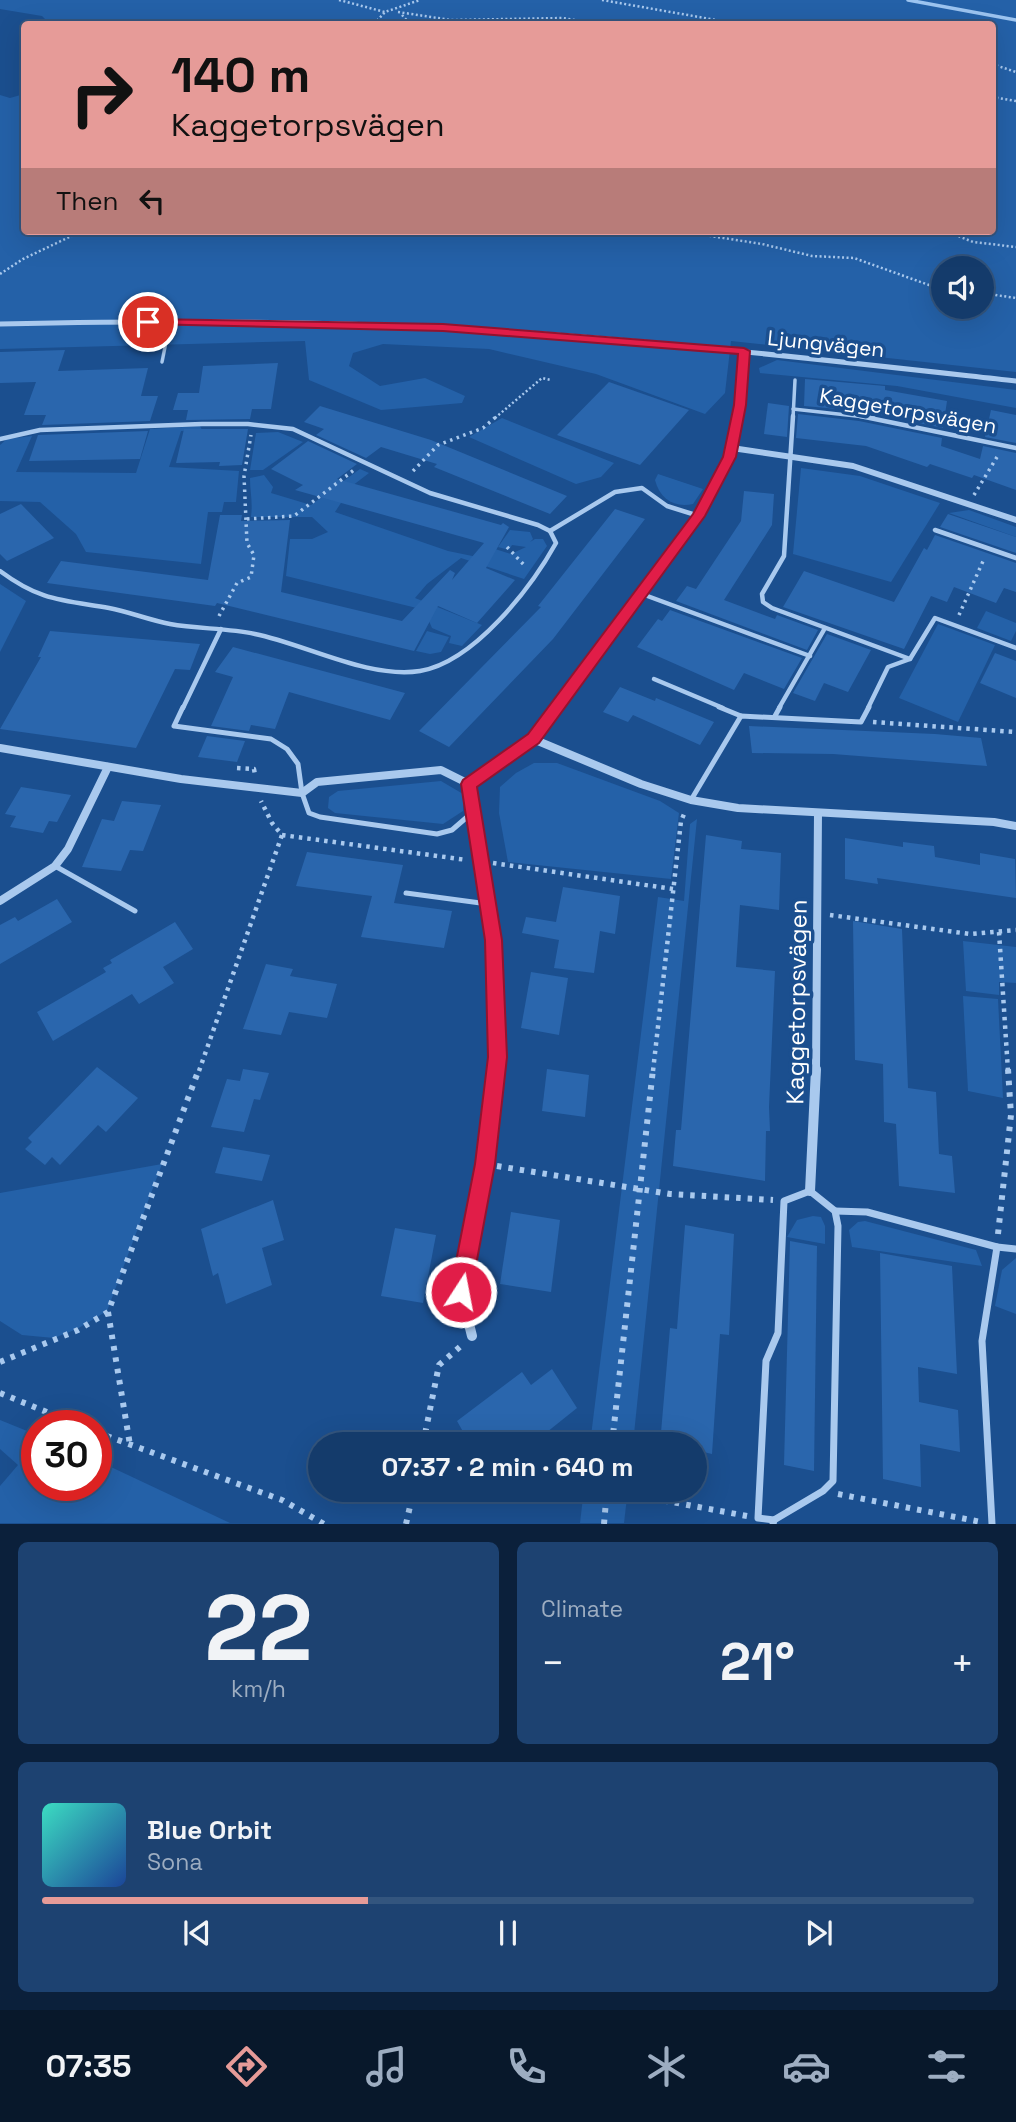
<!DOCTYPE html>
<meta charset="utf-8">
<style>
body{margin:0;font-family:"Space Grotesk",sans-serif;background:#1d4271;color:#f1f3f6;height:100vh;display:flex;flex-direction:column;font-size:26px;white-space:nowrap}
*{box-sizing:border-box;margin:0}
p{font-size:23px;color:#9dadc1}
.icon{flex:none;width:38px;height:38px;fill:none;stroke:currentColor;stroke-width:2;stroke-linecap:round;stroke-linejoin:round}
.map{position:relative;height:1524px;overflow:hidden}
.drawer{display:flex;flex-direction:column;gap:18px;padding:18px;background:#0b203b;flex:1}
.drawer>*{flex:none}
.guide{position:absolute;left:21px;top:21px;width:975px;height:214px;border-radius:7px;box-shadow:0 7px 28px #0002,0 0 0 2px #33557e;background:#e69b98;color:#111;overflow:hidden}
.fabs{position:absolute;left:931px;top:256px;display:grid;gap:14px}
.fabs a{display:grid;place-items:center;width:63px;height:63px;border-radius:50%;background:#143b6b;box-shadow:0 7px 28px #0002,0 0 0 2px #33557e;font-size:35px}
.speed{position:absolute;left:21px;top:1410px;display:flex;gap:14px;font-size:35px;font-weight:700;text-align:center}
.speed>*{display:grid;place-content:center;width:91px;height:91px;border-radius:50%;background:#143b6b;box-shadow:0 7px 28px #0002,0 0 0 2px #33557e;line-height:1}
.speed .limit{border:10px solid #d22;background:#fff;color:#111}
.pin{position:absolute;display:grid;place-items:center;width:60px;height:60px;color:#fff;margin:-30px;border:4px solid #fff;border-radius:50%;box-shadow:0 2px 7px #0007}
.me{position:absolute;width:77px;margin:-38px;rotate:11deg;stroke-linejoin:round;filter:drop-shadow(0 0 5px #0008)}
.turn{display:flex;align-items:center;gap:24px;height:147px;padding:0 35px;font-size:32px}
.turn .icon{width:91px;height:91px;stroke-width:2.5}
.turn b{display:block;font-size:49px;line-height:60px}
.then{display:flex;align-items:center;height:66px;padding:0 35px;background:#0003;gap:14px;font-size:26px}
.big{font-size:52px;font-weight:800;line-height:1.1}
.drawer .widget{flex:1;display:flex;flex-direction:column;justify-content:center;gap:10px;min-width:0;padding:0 24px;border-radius:10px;background:#1d4271}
.drawer .dial{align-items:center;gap:0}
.dial b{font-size:91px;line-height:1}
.song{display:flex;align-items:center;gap:21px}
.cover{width:84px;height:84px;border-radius:10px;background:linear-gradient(135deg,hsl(170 70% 55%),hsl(220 70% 35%))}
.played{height:7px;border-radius:4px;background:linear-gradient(90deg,#e69b98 35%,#33557e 35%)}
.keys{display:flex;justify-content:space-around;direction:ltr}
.heat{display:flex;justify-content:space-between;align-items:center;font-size:38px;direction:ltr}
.drawer .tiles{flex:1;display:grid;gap:18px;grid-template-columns:1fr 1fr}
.widget:last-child{grid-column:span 2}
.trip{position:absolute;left:308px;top:1432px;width:399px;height:70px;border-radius:35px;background:#143b6b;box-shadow:0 7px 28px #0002,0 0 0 2px #33557e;font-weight:800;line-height:70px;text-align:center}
.tabs{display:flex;height:112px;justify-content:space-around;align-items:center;background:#08182b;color:#9dadc1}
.tabs .icon{width:49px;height:49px}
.tabs .on{color:#e69b98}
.tabs b{font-size:32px;color:#f1f3f6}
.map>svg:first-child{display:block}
.green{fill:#2461a8;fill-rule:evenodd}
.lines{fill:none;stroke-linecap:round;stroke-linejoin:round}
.stream{stroke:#9cc4f0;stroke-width:3.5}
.building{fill:#2a66ad}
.path-far3{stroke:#a9c9ee;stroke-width:2.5;stroke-dasharray:2 2.5;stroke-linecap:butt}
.path-far2{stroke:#a9c9ee;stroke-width:3.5;stroke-dasharray:2.5 4.5;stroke-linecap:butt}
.path-far1{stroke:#a9c9ee;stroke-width:4.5;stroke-dasharray:3.5 5;stroke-linecap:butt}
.path{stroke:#a9c9ee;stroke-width:6;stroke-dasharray:4.5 7;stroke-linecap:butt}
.service-far3{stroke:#a9c9ee;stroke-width:3.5}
.service-far2{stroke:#a9c9ee;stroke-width:4.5}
.service-far1{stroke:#a9c9ee;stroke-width:5}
.service{stroke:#a9c9ee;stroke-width:7}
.minor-far3{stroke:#a9c9ee;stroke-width:5}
.minor-far2{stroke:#a9c9ee;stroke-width:6}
.minor-far1{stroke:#a9c9ee;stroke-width:8}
.minor{stroke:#a9c9ee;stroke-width:10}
.route{fill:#e11d48;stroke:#92132f;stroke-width:2}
.labels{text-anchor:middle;stroke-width:7;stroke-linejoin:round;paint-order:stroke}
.far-street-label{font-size:21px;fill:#fff;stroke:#1b4f8f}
.street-label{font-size:24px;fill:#fff;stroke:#1b4f8f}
</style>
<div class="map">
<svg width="1016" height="1524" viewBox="0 0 1016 1524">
<rect width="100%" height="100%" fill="#1b4f8f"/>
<g class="green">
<path d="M 0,0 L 1016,0 L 1016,372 L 731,341 L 725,393 L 705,414 L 596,374 L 489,349 L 383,344 L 353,353 L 349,366 L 380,386 L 425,378 L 465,396 L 462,403 L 381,410 L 309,380 L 305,341 L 0,349 L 0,95 L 10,98 L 24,94 L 24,231 L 992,231 L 992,24 L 50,24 L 42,16 L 0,9 ZM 943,268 L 982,268 L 982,306 L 943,306 Z"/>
<path d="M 777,360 L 1016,390 L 1016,408 L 897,386 L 760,373 L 759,368 Z"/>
<path d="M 502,418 L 614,463 L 601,477 L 576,484 L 469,437 Z"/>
<path d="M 200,426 L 202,430 L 181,431 L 169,467 L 239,471 L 236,502 L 224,502 L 222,512 L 208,512 L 201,564 L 86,552 L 76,534 L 40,502 L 0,501 L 0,445 L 7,439 L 32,436 L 16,472 L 136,473 L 150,429 Z"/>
<path d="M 278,432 L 303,442 L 263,470 L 250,470 L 256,433 Z"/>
<path d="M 801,468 L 860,476 L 940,503 L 891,582 L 793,554 Z"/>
<path d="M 360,469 L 369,473 L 352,486 L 335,512 L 448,551 L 487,559 L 495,549 L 511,554 L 526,547 L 512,545 L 509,550 L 498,547 L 510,530 L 530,532 L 533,539 L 530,542 L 535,539 L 543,539 L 547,546 L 524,579 L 461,558 L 427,584 L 415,598 L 482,625 L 462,646 L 449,643 L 451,636 L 432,628 L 429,621 L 433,612 L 286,576 L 290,539 L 312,539 L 328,532 L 312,517 L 251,517 C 253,502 250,492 250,478 L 264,475 L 273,487 L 271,493 L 311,505 Z"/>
<path d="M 658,474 L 703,489 L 693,504 C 674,508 660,499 655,480 Z"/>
<path d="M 969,510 L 1016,527 L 1016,537 L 949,513 Z"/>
<path d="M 0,584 L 26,601 L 0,652 Z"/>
<path d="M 986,611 L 1016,623 L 1016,631 L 1011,641 L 977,628 Z"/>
<path d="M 938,624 L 995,645 L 958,722 L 899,698 Z"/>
<path d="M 427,631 L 449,637 L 441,652 L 430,654 L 416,651 Z"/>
<path d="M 534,763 L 557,763 L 660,801 L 679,813 L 671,879 L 508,862 L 499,813 L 500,787 L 516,773 Z"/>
<path d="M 441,781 L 463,794 L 463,811 L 443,824 L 335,813 L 328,808 L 329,797 L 338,791 Z"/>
<path d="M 697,819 L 633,1444 L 590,1444 L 658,897 L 684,901 L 690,824 Z"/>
<path d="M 963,941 L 1016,947 L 1016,983 L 999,982 L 999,995 L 966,991 Z"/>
<path d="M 963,996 L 998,999 L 1003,1098 L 968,1091 Z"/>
<path d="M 162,1164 L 107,1311 L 77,1329 L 54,1338 L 22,1335 L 0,1321 L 0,1193 Z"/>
<path d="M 813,1216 L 821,1217 L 825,1226 L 825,1244 L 787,1237 L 797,1220 Z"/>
<path d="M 865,1221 L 976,1250 L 982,1266 L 852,1247 L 849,1230 L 858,1222 Z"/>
<path d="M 1016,1258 L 1016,1314 L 995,1306 L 1002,1270 Z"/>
<path d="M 0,1420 L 37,1435 L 37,1486 L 96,1486 L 96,1460 L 230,1523 L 0,1523 L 0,1486 L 18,1465 L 0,1449 Z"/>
<path d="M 584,1489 L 628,1489 L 624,1523 L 580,1523 Z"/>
</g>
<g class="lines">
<path class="stream" d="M 908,0 L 1016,20"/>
</g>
<g class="building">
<path d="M 65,350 L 58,371 L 148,368 L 141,396 L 158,396 L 150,421 L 42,425 L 46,415 L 24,415 L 36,382 L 0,383 L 0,352 Z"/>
<path d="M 278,363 L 271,409 L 252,409 L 250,419 L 186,420 L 188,410 L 173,410 L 178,393 L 199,393 L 203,366 Z"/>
<path d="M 805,379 L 885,386 L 885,390 L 947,401 L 943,428 L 861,411 L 804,406 Z"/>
<path d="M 609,382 L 689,410 L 640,465 L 557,435 Z"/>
<path d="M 768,403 L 789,406 L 787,437 L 764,434 Z"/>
<path d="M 320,406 L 431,440 L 567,496 L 550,514 L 434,467 L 437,464 L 381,447 L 366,458 L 316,435 L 324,429 L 304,422 Z"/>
<path d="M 991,410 L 1016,415 L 1016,443 L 985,437 Z"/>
<path d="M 798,414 L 859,421 L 942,438 L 941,446 L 980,459 L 983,446 L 1016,453 L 1016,490 L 974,475 L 972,478 L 930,464 L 927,467 L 866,446 L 796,438 Z"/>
<path d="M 184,429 L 248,429 L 242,465 L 219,466 L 220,462 L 176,463 Z"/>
<path d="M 148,431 L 140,459 L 29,461 L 38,435 Z"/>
<path d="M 308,441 L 357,464 L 337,479 L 501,525 L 503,523 L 509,527 L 486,568 L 515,580 L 477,623 L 438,606 L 414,651 L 217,603 L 215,606 L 47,583 L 61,561 L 208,580 L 220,515 L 242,515 L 241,521 L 290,520 L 281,592 L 402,621 L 450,570 L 455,573 L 452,580 L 484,543 L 295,490 L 303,485 L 271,469 Z"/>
<path d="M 744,491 L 774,494 L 772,525 L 724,600 L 775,619 L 777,615 L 818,630 L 807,650 L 676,601 L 687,586 L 696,589 L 741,521 Z"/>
<path d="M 21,504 L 54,538 L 7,561 L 0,554 L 0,514 Z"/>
<path d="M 615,509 L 645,519 L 553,639 L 449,747 L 419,731 L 541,607 L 538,606 Z"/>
<path d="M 948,514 L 1016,537 L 1016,553 L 940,527 Z"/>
<path d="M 935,535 L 1016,563 L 1016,592 L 1004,588 L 996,603 L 954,587 L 947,602 L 931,596 L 904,649 L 783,607 L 804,571 L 894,602 L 924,548 L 927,550 Z"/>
<path d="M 670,610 L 802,658 L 784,689 L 744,673 L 734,690 L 637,647 L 658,619 L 662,621 Z"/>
<path d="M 50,631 L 200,644 L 190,670 L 175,669 L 136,748 L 0,729 L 41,657 L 38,657 Z"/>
<path d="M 827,634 L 871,650 L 848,692 L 824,683 L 815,701 L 793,693 Z"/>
<path d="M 233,647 L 405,693 L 390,720 L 289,692 L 275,729 L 251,725 L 249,731 L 211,726 L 233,677 L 215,672 Z"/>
<path d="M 995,653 L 1016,661 L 1016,698 L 980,683 Z"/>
<path d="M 620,687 L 655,701 L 656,698 L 714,722 L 700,745 L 633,715 L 628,722 L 603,712 Z"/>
<path d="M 749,726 L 935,734 L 981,738 L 987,766 L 833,754 L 752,753 Z"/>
<path d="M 207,736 L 245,741 L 237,762 L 198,757 Z"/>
<path d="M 21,787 L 71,795 L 57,822 L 49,821 L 43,833 L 10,827 L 16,816 L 5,814 Z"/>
<path d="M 122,801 L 161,805 L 143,851 L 130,850 L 121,871 L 82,867 L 102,819 L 114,821 Z"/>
<path d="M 706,835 L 742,841 L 741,849 L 781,853 L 779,910 L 740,905 L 736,967 L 775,971 L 769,1107 L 770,1131 L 766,1131 L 765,1181 L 673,1166 L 676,1130 L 681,1130 Z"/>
<path d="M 845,838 L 903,847 L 903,842 L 934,846 L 935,857 L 980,865 L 980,853 L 1015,859 L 1016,898 L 877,878 L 878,884 L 845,879 Z"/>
<path d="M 307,852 L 403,865 L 394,903 L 452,911 L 444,948 L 361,937 L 372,896 L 296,886 Z"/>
<path d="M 563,887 L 620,896 L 615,934 L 600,931 L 594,973 L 554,968 L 559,940 L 522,933 L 526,917 L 556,922 Z"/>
<path d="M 57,899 L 72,922 L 0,964 L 0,925 L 15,917 L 18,921 Z"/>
<path d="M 853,921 L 902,929 L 908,1088 L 936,1092 L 939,1154 L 952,1156 L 955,1193 L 899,1186 L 896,1124 L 884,1122 L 883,1064 L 855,1060 Z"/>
<path d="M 175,922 L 193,949 L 163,967 L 174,983 L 139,1004 L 132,994 L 53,1041 L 37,1012 L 106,972 L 103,968 L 112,963 L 110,960 Z"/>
<path d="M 266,964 L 293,969 L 290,976 L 337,984 L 327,1018 L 289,1012 L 281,1035 L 243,1029 Z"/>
<path d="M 531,972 L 568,978 L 559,1035 L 521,1028 Z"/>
<path d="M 97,1067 L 138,1098 L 106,1132 L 98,1125 L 60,1165 L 52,1157 L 45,1165 L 25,1149 L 32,1142 L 28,1138 Z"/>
<path d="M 243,1069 L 269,1073 L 260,1100 L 254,1099 L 244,1132 L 211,1127 L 227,1079 L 240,1081 Z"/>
<path d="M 547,1069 L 589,1075 L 585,1117 L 542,1111 Z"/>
<path d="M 223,1147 L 270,1155 L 262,1181 L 215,1173 Z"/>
<path d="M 273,1200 L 284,1240 L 262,1248 L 272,1285 L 226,1304 L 218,1273 L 213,1276 L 201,1229 Z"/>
<path d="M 511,1212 L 560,1220 L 551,1292 L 500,1284 Z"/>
<path d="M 685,1225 L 734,1234 L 729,1335 L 720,1334 L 712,1454 L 695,1450 L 695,1444 L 660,1444 L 670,1328 L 677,1329 Z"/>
<path d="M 395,1228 L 436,1235 L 423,1303 L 381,1296 Z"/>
<path d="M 790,1241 L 817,1246 L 814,1471 L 784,1465 Z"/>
<path d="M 880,1253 L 952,1266 L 957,1374 L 918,1367 L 919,1402 L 958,1410 L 960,1452 L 920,1444 L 921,1487 L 883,1479 Z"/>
<path d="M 552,1369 L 577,1408 L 532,1444 L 470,1444 L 457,1421 L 522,1372 L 531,1385 Z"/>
</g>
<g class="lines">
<g class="path-far3">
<path d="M 339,0 L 385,12"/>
<path d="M 602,0 L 739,24"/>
<path d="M 398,12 L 451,20 L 563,18 L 597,24"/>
<path d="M 402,15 L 410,24"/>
<path d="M 374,24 L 385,12 L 420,0"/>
<path d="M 992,64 L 1016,72"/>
<path d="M 992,97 L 1016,101"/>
<path d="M 228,231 L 246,235 L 291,231"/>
<path d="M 495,231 L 533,234 L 621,231"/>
<path d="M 678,231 L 762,244 L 812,256 L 854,258 L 929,285 L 943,287"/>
<path d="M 946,231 L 973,242 L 1016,247"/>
<path d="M 0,274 L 23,259 L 82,231"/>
<path d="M 982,293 L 1016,298"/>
<path d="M 495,418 L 542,378 L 551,380"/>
</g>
<g class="path-far2">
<path d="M 413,471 L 438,445 L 483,428 L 497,416"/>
<path d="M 974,495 L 997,457"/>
<path d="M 247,519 L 294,516 L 354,470"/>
<path d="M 507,547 L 526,567"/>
<path d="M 959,615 L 984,559"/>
<path d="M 219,616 L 237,583 L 251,577 L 254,555 L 247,543 L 244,476 L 251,435"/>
</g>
<g class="path-far1">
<path d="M 873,722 L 1016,732"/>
<path d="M 237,768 L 254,769 L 255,775"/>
<path d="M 282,835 L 467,860"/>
<path d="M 493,863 L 673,889"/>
<path d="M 830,915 L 970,934 L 1016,930"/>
<path d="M 999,932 L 1008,1071"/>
<path d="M 199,1071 L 282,835 L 272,823 L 261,801"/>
<path d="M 653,1071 L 681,821 L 685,812"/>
</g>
<g class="path">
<path d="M 497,1166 L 670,1194 L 773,1200"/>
<path d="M 998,1234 L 1011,1115 L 1008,1069"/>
<path d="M 108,1312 L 130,1445"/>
<path d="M 0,1362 L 78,1330 L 108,1312 L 199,1069"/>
<path d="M 0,1393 L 81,1426"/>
<path d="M 96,1432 L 282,1500 L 324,1524"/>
<path d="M 423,1444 L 439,1365 L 461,1346"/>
<path d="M 612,1444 L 653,1069"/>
<path d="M 607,1490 L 747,1516"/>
<path d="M 838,1494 L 981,1522"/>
<path d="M 406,1524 L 414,1489"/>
<path d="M 604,1524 L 607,1490"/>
</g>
<g class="service-far3">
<path d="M 162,362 L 170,322"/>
<path d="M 793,409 L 874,418"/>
<path d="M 793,418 L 795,380"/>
</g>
<g class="service-far2">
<path d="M 793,416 L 784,556 L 762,594 L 763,602 L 772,608 L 910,659 L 935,618 L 1016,648"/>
<path d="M 860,416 L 1016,448"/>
<path d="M 0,439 L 40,430 L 202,424 L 248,424 L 293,429 L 430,493 L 538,525 L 550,531 L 556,543 C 531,588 474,662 420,671 C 368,679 305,644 255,634 C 227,628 198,629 170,624 C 149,620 130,612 109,608 C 62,600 40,601 0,571"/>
<path d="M 935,530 L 1016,558"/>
<path d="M 550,531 L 615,492 L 642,488 L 667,506 L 699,516"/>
<path d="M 642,594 L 810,656"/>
<path d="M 654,679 L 723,708"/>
<path d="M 183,708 L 221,629"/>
<path d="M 779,708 L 825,628"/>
<path d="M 868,708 L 888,667 L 910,659"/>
</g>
<g class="service-far1">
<path d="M 183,707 L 174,726 L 271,739 L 287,749 L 298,764 L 302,793 L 309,813 L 320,817 L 437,834 L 452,830 L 474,811"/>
<path d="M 719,707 L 741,716"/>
<path d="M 775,716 L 780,707"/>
<path d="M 691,800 L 741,716 L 861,722 L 869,707"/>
<path d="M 55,866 L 135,911"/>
<path d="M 406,893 L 488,904"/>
</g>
<g class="service">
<path d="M 810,1191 L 835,1211 L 838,1226 L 833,1481 L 823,1491 L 774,1520 L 758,1518 L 766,1361 L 778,1333 L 784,1201 Z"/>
<path d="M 835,1211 L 867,1212 L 997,1247 L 1016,1249"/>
<path d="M 773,1524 L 774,1520"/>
<path d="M 992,1524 L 982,1341 L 997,1247"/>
</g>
<g class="minor-far3">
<path d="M 0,324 C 148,321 296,320 443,328 C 635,338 825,360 1016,381"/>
<path d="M 737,418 L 744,351"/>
</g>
<g class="minor-far2">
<path d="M 732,448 L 853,466 L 1016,520"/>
<path d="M 556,708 L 699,516 L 729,457 L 738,416"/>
</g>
<g class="minor-far1">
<path d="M 533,739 L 641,784 L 691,800 L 738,808 L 994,822 L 1016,826"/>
<path d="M 0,748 L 181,779 L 302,793 L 317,782 L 441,770 L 469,784 L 533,739 L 557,707"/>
<path d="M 469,784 L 493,940 L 496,1071"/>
<path d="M 0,901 L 55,866 L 68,849 L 108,767"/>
<path d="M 816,1071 L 818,813"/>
</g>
<g class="minor">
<path d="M 810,1191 L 816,1069"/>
<path d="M 472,1336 L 461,1292 L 485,1164 L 497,1069"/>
</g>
</g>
<path class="route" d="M 148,319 L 443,324 L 744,348 L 750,351 L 746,405 L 736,457 L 705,516 L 539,743 L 477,787 L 502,940 L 507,1057 L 495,1164 L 471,1292 L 468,1299 L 461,1302 L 453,1299 L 450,1292 L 475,1164 L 488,1057 L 485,940 L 461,784 L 463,780 L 528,734 L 693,514 L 723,457 L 734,405 L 738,354 L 443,331 L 144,324 L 143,322 Z"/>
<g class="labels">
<g class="far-street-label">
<text transform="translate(826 344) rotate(6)" y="7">Ljungvägen</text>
<text transform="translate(908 411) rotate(10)" y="7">Kaggetorpsvägen</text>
</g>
<g class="street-label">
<text transform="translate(797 1002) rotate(-89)" y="8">Kaggetorpsvägen</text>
</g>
</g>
</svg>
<div class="fabs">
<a><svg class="icon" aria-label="sound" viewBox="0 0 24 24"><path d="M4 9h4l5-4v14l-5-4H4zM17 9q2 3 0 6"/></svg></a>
</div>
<div class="speed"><div class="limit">30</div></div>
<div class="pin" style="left:148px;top:322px;background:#d93025"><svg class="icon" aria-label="arrive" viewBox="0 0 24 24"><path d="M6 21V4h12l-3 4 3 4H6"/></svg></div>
<svg class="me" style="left:461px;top:1292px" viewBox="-20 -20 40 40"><circle r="17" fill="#e11d48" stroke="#fff" stroke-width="3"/><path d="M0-11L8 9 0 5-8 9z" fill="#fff"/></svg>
<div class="trip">07:37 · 2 min · 640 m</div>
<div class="guide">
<div class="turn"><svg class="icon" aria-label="right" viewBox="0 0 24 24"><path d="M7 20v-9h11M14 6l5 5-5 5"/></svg><div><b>140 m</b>Kaggetorpsvägen</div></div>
<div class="then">Then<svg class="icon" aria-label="left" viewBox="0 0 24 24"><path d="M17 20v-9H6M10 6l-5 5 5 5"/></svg></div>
</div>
</div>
<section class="drawer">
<div class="tiles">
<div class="widget dial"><b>22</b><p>km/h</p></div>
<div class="widget"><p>Climate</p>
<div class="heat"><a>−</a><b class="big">21°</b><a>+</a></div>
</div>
<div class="widget">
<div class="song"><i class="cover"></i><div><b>Blue Orbit</b><p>Sona</p></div></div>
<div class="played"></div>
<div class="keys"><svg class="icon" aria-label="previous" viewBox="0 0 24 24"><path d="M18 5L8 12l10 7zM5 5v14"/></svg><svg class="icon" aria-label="pause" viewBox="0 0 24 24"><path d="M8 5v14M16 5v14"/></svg><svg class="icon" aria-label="next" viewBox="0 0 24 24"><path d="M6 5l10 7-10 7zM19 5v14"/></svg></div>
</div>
</div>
</section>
<nav class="tabs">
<b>07:35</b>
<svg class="icon on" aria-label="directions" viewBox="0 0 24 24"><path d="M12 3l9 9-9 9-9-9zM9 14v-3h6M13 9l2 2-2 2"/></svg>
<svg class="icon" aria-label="music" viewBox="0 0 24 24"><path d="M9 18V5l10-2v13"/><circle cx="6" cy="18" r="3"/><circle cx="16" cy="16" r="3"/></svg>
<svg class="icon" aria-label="phone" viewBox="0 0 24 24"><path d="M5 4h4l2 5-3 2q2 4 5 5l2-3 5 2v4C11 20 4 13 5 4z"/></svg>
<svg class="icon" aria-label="climate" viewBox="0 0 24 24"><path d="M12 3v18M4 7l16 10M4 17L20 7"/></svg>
<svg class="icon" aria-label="car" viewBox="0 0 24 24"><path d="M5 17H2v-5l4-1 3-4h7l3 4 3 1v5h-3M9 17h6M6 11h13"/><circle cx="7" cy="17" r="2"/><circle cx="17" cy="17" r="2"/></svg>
<svg class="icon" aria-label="filters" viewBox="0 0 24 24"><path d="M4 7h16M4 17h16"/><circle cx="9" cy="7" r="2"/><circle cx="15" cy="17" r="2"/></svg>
</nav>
